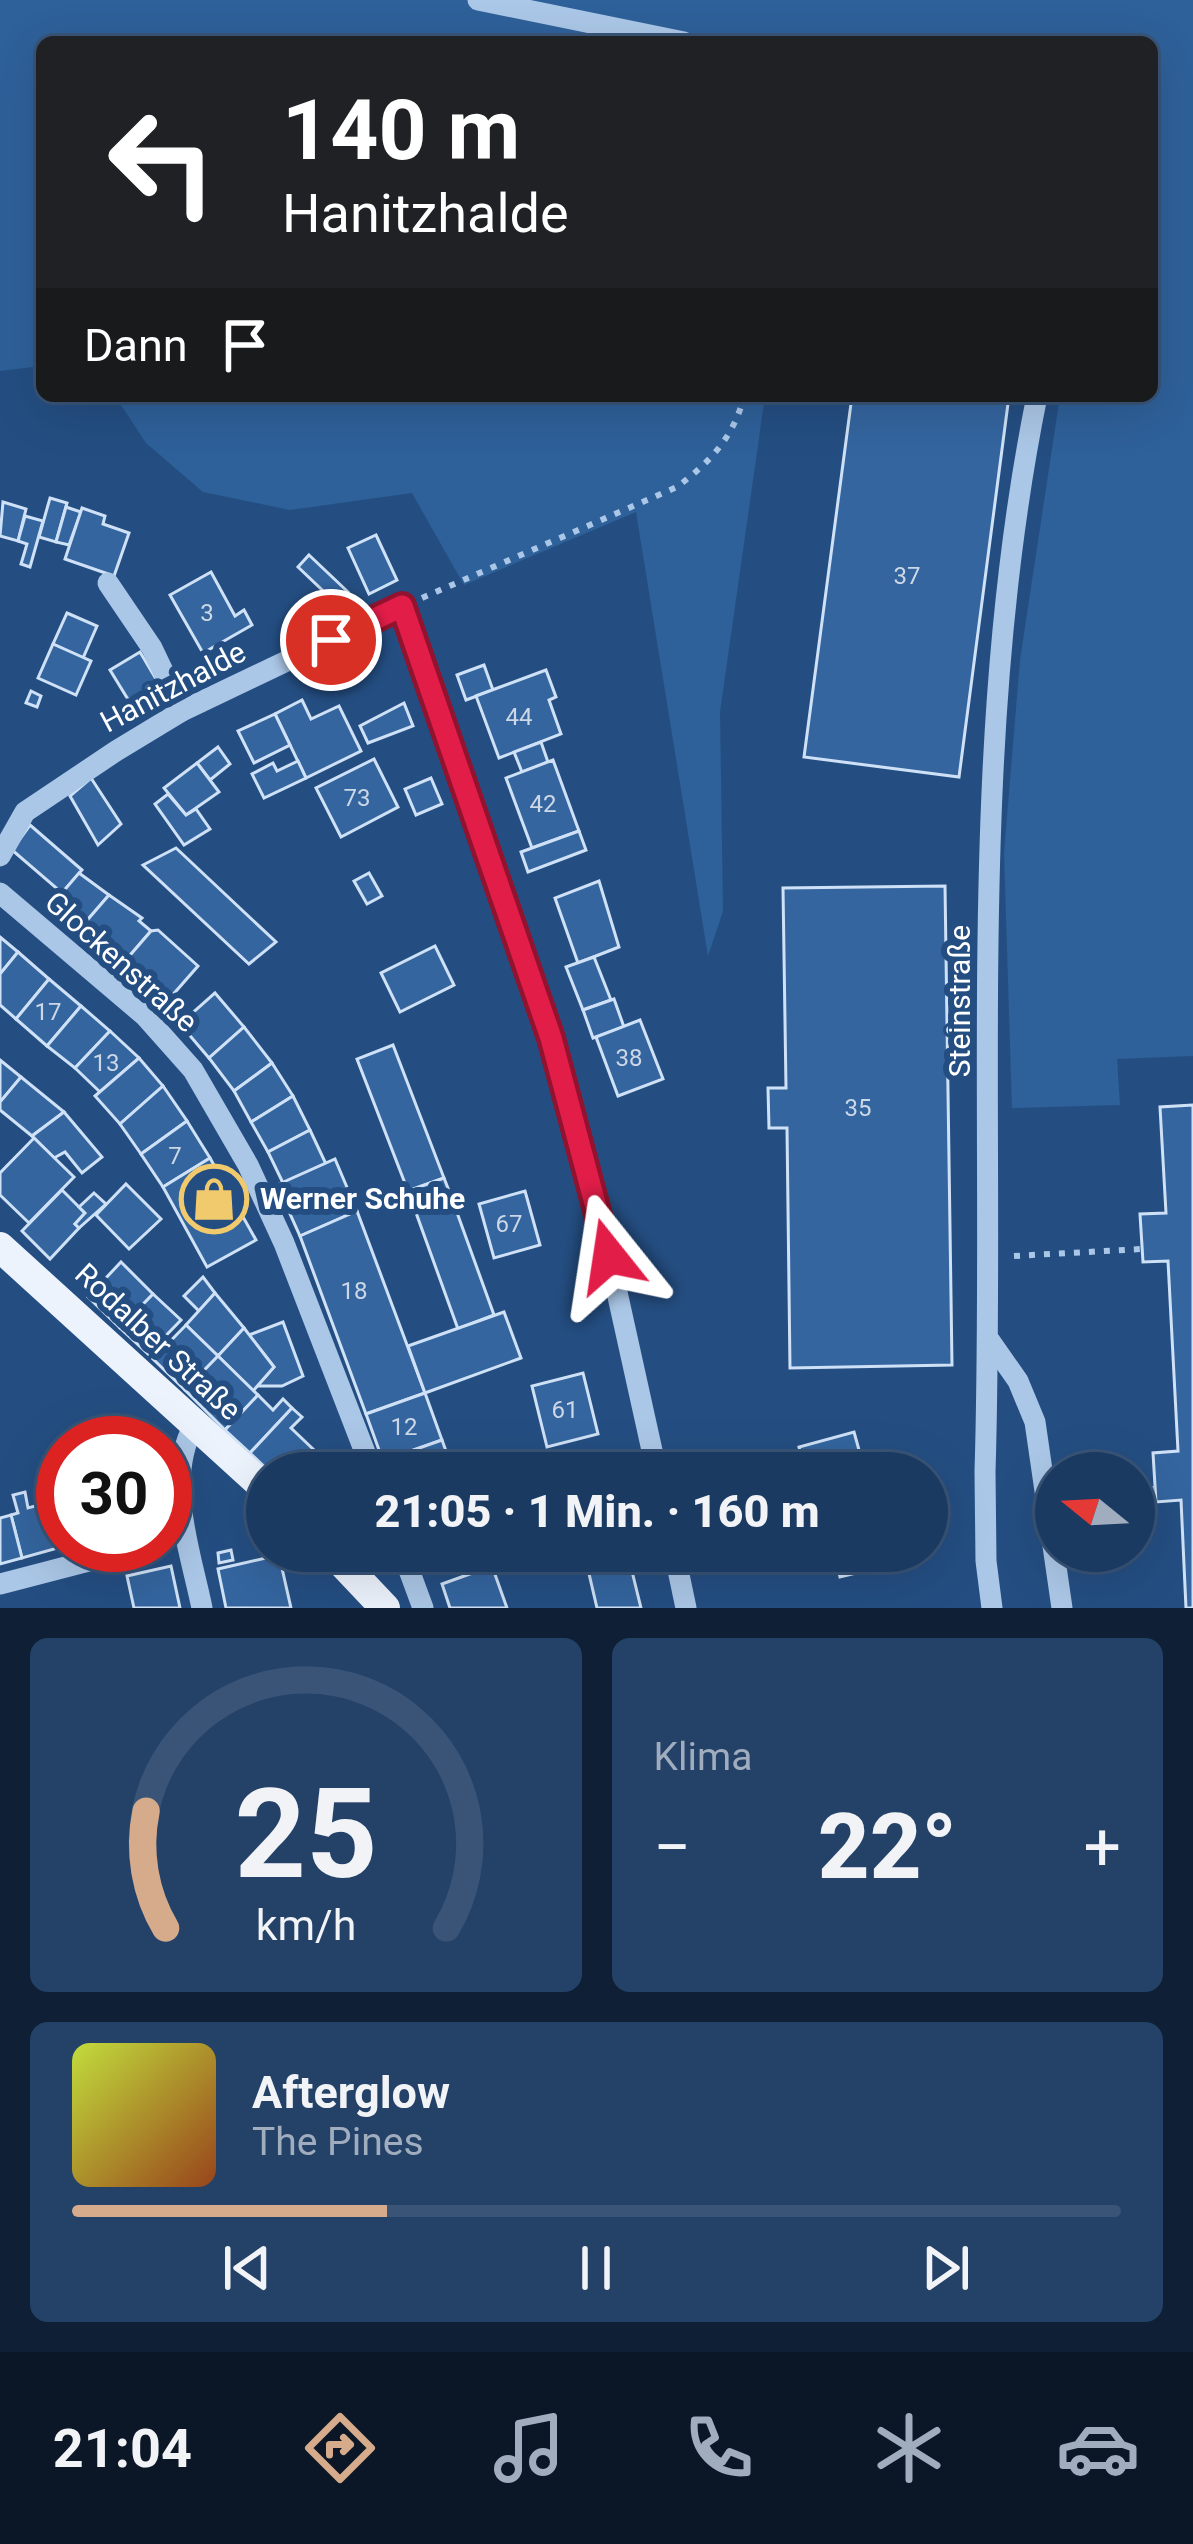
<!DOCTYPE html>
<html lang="de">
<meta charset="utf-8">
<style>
body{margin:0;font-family:Roboto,sans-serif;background:#244168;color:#f1f3f6;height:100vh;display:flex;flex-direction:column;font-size:45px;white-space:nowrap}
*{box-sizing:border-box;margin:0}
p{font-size:39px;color:#a0adbe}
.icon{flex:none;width:66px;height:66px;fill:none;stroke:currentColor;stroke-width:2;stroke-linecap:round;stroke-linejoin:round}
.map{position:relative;height:1608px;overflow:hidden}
.details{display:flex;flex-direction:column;gap:30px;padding:30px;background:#0f2036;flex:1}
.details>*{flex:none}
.hud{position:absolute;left:36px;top:36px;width:1122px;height:366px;border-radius:18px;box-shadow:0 12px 48px #0002,0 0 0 3px #395477;background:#202124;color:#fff;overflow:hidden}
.needle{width:78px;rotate:288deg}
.tools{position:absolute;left:1035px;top:1452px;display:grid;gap:24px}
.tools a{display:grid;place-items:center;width:120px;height:120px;border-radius:50%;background:#1b3a62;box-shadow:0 12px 48px #0002,0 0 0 3px #395477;font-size:60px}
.speed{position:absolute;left:36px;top:1416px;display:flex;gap:24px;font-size:60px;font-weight:700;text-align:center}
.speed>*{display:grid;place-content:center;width:156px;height:156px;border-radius:50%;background:#1b3a62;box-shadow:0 12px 48px #0002,0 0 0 3px #395477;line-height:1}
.speed .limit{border:18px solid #d22;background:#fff;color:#111}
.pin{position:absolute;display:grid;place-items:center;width:102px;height:102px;color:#fff;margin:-51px;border:6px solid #fff;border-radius:50%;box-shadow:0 3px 12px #0007}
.me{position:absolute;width:132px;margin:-66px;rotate:345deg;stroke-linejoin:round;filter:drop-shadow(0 0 9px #0008)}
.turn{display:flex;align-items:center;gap:42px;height:252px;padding:0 48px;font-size:54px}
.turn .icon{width:156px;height:156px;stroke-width:2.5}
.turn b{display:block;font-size:84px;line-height:102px}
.then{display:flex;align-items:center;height:114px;padding:0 48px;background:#0003;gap:24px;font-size:45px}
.big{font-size:90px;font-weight:800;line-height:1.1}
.details .tile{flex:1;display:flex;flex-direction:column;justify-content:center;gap:18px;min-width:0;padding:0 42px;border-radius:18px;background:#244168}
.details .dial{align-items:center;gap:0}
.dial svg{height:312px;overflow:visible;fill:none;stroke:#395477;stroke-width:7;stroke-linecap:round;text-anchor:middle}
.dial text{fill:#f1f3f6;stroke:none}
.song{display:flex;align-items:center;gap:36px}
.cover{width:144px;height:144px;border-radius:18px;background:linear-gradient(135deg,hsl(70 70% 55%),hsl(20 70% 35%))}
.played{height:12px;border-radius:6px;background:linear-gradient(90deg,#d6ab8b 30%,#395477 30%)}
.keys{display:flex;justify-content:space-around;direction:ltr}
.heat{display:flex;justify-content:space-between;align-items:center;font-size:66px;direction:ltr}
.details .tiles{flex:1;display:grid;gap:30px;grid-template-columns:1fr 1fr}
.tile:last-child{grid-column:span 2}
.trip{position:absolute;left:246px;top:1452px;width:702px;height:120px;border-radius:60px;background:#1b3a62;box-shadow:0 12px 48px #0002,0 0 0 3px #395477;font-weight:800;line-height:120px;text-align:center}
.tab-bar{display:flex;height:192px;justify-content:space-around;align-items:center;background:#0b1727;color:#a0adbe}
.tab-bar .icon{width:84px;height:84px}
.tab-bar .current{color:#d6ab8b}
.tab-bar b{font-size:54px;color:#f1f3f6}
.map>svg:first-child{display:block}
.green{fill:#2e6099}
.building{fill:#34659f;stroke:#cfe1f6;stroke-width:3}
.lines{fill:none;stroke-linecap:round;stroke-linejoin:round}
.path{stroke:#abc7e7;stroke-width:6;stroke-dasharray:6 9;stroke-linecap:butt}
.minor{stroke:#abc7e7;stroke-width:21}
.major{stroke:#edf3fd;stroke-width:30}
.route-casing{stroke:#92132f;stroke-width:30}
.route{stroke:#e11d48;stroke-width:21}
.labels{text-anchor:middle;stroke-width:12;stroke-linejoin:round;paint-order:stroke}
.number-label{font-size:24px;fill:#ccd8e7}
.street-label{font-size:30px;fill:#fff;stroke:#244e82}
.poi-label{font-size:30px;font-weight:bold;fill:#fff;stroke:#244e82;text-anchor:start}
</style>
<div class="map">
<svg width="1193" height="1608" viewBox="0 0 1193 1608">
<rect width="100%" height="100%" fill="#244e82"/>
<g class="green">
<path d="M 0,0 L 1193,0 L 1193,1056 L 1117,1059 L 1120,1105 L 1012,1108 L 1004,853 L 1020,660 L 1060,396 L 1152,396 L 1152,42 L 42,42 L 42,366 L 0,371 Z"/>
<path d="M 115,396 L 765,396 L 720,712 L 723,911 L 708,956 L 636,512 L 464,585 L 412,493 L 290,510 L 203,492 L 146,443 Z"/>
</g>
<g class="building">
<path d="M 852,396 L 1009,396 L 959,777 L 804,757 Z"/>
<path d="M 50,498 L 67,503 L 56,542 L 39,537 Z"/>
<path d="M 3,502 L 26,509 L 18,541 L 0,536 Z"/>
<path d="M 66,507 L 81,512 L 69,545 L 56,542 Z"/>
<path d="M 82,508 L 105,516 L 103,524 L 129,533 L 114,576 L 65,559 Z"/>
<path d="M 25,516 L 43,521 L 30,567 L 21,564 L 27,544 L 18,541 Z"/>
<path d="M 376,535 L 397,580 L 369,594 L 348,548 Z"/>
<path d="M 309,555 L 348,592 L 337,604 L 298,567 Z"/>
<path d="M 211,572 L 235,616 L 244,610 L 252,625 L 203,653 L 170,595 Z"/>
<path d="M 67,613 L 97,626 L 83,658 L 53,644 Z"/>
<path d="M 53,644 L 91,661 L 76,695 L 38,678 Z"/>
<path d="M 140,652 L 159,684 L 129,701 L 110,670 Z"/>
<path d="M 484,665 L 493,690 L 466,700 L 457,675 Z"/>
<path d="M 546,670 L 556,697 L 549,700 L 561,734 L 499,758 L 476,696 Z"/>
<path d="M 31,691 L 41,696 L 37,707 L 26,703 Z"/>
<path d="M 302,700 L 311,719 L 339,706 L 361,751 L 306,778 L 275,714 Z"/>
<path d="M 404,703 L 413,726 L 368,743 L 360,726 Z"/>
<path d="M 275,714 L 290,745 L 254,763 L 238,731 Z"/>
<path d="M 541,742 L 548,762 L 522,772 L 514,752 Z"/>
<path d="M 218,747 L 230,764 L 210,780 L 197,763 Z"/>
<path d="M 374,759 L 398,807 L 341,837 L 316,788 Z"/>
<path d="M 553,760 L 579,831 L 532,848 L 506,778 Z"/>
<path d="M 298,761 L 306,778 L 264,798 L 252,774 L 273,763 L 277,771 Z"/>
<path d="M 197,763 L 219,792 L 186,815 L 164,788 Z"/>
<path d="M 91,778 L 121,824 L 98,845 L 70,796 Z"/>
<path d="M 431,778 L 442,804 L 416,815 L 405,789 Z"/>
<path d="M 168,794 L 186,815 L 196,809 L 210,829 L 184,845 L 155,804 Z"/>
<path d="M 30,825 L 82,870 L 62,893 L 12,850 Z"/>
<path d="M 579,831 L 586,850 L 528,872 L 521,852 Z"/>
<path d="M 176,848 L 276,942 L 249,964 L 143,865 Z"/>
<path d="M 79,873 L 109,895 L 77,932 L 49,908 Z"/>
<path d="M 369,873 L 382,896 L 367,904 L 354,881 Z"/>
<path d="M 599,881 L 619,947 L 578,963 L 555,898 Z"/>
<path d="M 945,886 L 952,1365 L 790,1368 L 787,1128 L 769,1128 L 768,1088 L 786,1088 L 783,888 Z"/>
<path d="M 109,895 L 142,918 L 139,921 L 151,931 L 119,968 L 77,932 Z"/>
<path d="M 158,930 L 198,966 L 162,1007 L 119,968 L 151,931 Z"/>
<path d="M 0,937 L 18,952 L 0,974 Z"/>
<path d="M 435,946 L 454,985 L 400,1012 L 381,973 Z"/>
<path d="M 18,952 L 49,979 L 16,1019 L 0,1005 L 0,974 Z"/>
<path d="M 594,957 L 611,1000 L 583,1010 L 566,967 Z"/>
<path d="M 49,979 L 81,1006 L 47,1046 L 16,1019 Z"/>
<path d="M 215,993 L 244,1027 L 209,1058 L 180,1024 Z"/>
<path d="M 614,999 L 624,1027 L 593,1038 L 583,1010 Z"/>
<path d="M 81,1006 L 110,1031 L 75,1068 L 47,1046 Z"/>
<path d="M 640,1020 L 663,1079 L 618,1096 L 596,1037 Z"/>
<path d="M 244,1027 L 272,1063 L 234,1091 L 209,1058 Z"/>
<path d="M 110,1031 L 139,1058 L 100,1092 L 75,1068 Z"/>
<path d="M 393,1045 L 444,1178 L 408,1191 L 357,1059 Z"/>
<path d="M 139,1058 L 163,1086 L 120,1124 L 95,1096 Z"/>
<path d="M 0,1060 L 21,1077 L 2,1100 L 0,1099 Z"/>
<path d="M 272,1063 L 293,1096 L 251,1122 L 234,1091 Z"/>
<path d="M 21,1077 L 64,1112 L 32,1136 L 0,1110 L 0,1102 Z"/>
<path d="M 163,1086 L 187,1121 L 141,1154 L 120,1124 Z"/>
<path d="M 293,1096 L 310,1130 L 268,1152 L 251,1122 Z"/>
<path d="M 1193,1105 L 1193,1608 L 1186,1608 L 1181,1500 L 1156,1502 L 1153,1453 L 1178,1451 L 1168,1261 L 1143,1262 L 1140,1214 L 1166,1213 L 1160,1107 Z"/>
<path d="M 64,1112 L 102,1157 L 82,1173 L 65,1152 L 54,1158 L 32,1136 Z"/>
<path d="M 187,1121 L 210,1158 L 163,1187 L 141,1154 Z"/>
<path d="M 310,1130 L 326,1164 L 283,1183 L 268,1152 Z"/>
<path d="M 34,1138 L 74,1177 L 29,1223 L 0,1195 L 0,1173 Z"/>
<path d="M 210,1158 L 256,1240 L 207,1267 L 163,1187 Z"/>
<path d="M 335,1159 L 357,1211 L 300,1236 L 277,1185 Z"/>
<path d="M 444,1178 L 451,1196 L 415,1210 L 408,1191 Z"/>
<path d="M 126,1184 L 161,1219 L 129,1249 L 96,1215 Z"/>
<path d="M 62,1190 L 85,1213 L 75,1224 L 79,1228 L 50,1259 L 22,1231 Z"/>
<path d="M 525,1191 L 540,1245 L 494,1258 L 479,1204 Z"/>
<path d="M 94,1193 L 106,1204 L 79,1228 L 75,1224 L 85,1213 L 79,1207 Z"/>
<path d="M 451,1196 L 494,1315 L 458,1329 L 415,1210 Z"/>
<path d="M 357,1211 L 425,1393 L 366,1414 L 300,1236 Z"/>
<path d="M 121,1262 L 153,1294 L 120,1328 L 88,1297 Z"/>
<path d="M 203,1277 L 215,1293 L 199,1311 L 184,1296 Z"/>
<path d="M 215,1293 L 244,1328 L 218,1356 L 186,1325 Z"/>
<path d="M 153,1294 L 181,1320 L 148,1354 L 120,1328 Z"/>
<path d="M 504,1312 L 521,1358 L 425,1393 L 408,1346 Z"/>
<path d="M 283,1322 L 303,1376 L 282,1386 L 257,1386 L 274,1367 L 249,1335 Z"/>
<path d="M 186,1325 L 218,1356 L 185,1390 L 153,1359 Z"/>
<path d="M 244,1328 L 274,1367 L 253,1391 L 218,1356 Z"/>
<path d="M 218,1356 L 258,1395 L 225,1430 L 185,1390 Z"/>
<path d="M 583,1373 L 598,1434 L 547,1447 L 532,1386 Z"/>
<path d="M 425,1393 L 442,1440 L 383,1461 L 366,1414 Z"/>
<path d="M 258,1395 L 273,1410 L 283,1399 L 292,1408 L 250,1453 L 225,1430 Z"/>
<path d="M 292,1408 L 302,1417 L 291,1428 L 313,1449 L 290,1473 L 271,1473 L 250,1453 Z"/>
<path d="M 854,1432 L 864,1468 L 847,1473 L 805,1473 L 799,1447 Z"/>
<path d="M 442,1440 L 454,1473 L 393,1473 L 388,1459 Z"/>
<path d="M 308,1454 L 320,1471 L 290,1473 Z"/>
<path d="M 340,1462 L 345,1473 L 318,1473 L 326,1468 Z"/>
<path d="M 25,1492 L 28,1508 L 54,1501 L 65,1546 L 22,1558 L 11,1515 L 18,1513 L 13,1495 Z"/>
<path d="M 63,1499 L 63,1537 L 54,1501 Z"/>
<path d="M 11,1515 L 22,1558 L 0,1564 L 0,1518 Z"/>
<path d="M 231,1550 L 233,1560 L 219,1563 L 218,1553 Z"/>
<path d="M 422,1551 L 473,1551 L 428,1568 Z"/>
<path d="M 834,1551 L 895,1551 L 898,1563 L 840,1577 Z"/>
<path d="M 279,1555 L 291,1608 L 226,1608 L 218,1569 Z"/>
<path d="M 628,1555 L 641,1608 L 597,1608 L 587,1565 Z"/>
<path d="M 171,1566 L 180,1608 L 134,1608 L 127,1576 Z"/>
<path d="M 492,1566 L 507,1608 L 450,1608 L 442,1584 Z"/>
</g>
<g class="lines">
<g class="path">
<path d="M 422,598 L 677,487 C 710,462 734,437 744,396"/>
<path d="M 1014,1256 L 1142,1249"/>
<path d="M 1134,1490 L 1155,1489"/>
</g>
<g class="minor">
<path d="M 478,0 L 684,42"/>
<path d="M 108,583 L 152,648 L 182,711"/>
<path d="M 0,856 L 25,812 L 116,751 L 182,711 L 402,606 L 551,1038 L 609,1256 L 657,1473"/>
<path d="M 0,893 L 145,1016 L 193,1070 L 248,1165 L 284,1243 L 373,1473"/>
<path d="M 990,1341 L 1018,1381 L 1035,1422 L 1062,1608"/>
<path d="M 194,1425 C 164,1481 190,1549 202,1608"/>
<path d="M 402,1551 L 423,1608"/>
<path d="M 674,1551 L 686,1608"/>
<path d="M 0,1584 L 150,1545"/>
<path d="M 992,1608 L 986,1561 L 985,1472 C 996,1114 965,749 1037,396"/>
</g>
<g class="major">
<path d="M 0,1247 L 267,1490"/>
<path d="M 331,1551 L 385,1608"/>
</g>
</g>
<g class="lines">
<defs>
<path id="route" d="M 331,640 L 402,606 L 551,1038 L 609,1256"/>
</defs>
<use href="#route" class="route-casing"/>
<use href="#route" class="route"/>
</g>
<defs>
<symbol id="shop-ring" viewBox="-11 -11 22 22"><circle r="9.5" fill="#244e82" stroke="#f2ca6e" stroke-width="1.5"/><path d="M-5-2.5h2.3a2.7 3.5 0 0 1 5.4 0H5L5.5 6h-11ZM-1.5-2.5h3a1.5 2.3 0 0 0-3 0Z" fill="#f2ca6e"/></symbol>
</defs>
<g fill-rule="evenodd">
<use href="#shop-ring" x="176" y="1161" width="76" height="76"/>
</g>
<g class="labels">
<g class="number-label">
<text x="907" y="584">37</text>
<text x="207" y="621">3</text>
<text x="519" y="725">44</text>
<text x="357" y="806">73</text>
<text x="543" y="812">42</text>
<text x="48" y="1020">17</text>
<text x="629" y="1066">38</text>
<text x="106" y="1071">13</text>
<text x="858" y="1116">35</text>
<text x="175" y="1164">7</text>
<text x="509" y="1232">67</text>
<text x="354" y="1299">18</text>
<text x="565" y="1418">61</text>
<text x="404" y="1435">12</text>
</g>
<g class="street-label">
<text transform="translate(173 687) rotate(-28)" y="10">Hanitzhalde</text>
<text transform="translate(121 962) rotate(42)" y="10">Glockenstraße</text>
<text transform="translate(960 1001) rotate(-90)" y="10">Steinstraße</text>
<text transform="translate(158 1342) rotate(43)" y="10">Rodalber Straße</text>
</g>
<g class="poi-label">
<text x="260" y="1209">Werner Schuhe</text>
</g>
</g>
</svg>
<div class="tools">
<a><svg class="needle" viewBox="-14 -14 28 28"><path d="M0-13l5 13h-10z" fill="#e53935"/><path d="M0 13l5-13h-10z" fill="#a0adbe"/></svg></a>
</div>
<div class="speed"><div class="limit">30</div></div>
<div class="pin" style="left:331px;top:640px;background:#d93025"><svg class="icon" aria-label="arrive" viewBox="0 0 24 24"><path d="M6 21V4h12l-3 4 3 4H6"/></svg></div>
<svg class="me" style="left:609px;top:1256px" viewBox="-20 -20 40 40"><path d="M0-17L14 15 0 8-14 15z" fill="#e11d48" stroke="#fff" stroke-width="4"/></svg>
<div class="trip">21:05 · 1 Min. · 160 m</div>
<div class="hud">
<div class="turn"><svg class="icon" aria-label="left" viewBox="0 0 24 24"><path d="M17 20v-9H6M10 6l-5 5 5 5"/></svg><div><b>140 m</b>Hanitzhalde</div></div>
<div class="then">Dann<svg class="icon" aria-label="arrive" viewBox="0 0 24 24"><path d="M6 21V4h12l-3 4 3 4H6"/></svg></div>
</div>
</div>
<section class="details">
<div class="tiles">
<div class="tile dial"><svg viewBox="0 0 100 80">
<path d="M14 69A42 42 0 1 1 86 69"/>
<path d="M14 69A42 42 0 0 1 9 39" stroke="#d6ab8b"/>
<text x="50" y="56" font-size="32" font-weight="700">25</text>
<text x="50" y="72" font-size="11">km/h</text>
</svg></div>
<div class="tile"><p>Klima</p>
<div class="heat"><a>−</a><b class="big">22°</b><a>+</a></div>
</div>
<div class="tile">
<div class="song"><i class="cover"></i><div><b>Afterglow</b><p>The Pines</p></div></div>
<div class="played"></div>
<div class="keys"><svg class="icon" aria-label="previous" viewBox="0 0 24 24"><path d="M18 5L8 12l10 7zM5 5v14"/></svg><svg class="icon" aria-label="pause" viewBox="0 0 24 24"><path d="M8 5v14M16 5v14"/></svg><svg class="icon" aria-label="next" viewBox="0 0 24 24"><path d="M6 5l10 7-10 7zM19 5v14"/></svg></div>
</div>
</div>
</section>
<nav class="tab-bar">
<b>21:04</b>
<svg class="icon current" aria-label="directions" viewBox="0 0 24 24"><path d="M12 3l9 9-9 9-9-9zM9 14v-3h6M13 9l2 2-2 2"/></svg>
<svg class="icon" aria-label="music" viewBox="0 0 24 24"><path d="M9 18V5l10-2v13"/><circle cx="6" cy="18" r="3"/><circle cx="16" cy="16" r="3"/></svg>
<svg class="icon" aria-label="phone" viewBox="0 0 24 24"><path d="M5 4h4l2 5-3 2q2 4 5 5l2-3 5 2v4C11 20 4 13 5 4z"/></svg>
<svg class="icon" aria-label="climate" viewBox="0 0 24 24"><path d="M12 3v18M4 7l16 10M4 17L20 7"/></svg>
<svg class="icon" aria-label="car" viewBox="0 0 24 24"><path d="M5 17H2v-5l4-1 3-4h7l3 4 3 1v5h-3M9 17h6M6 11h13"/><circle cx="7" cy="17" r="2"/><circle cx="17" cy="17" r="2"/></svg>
</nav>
